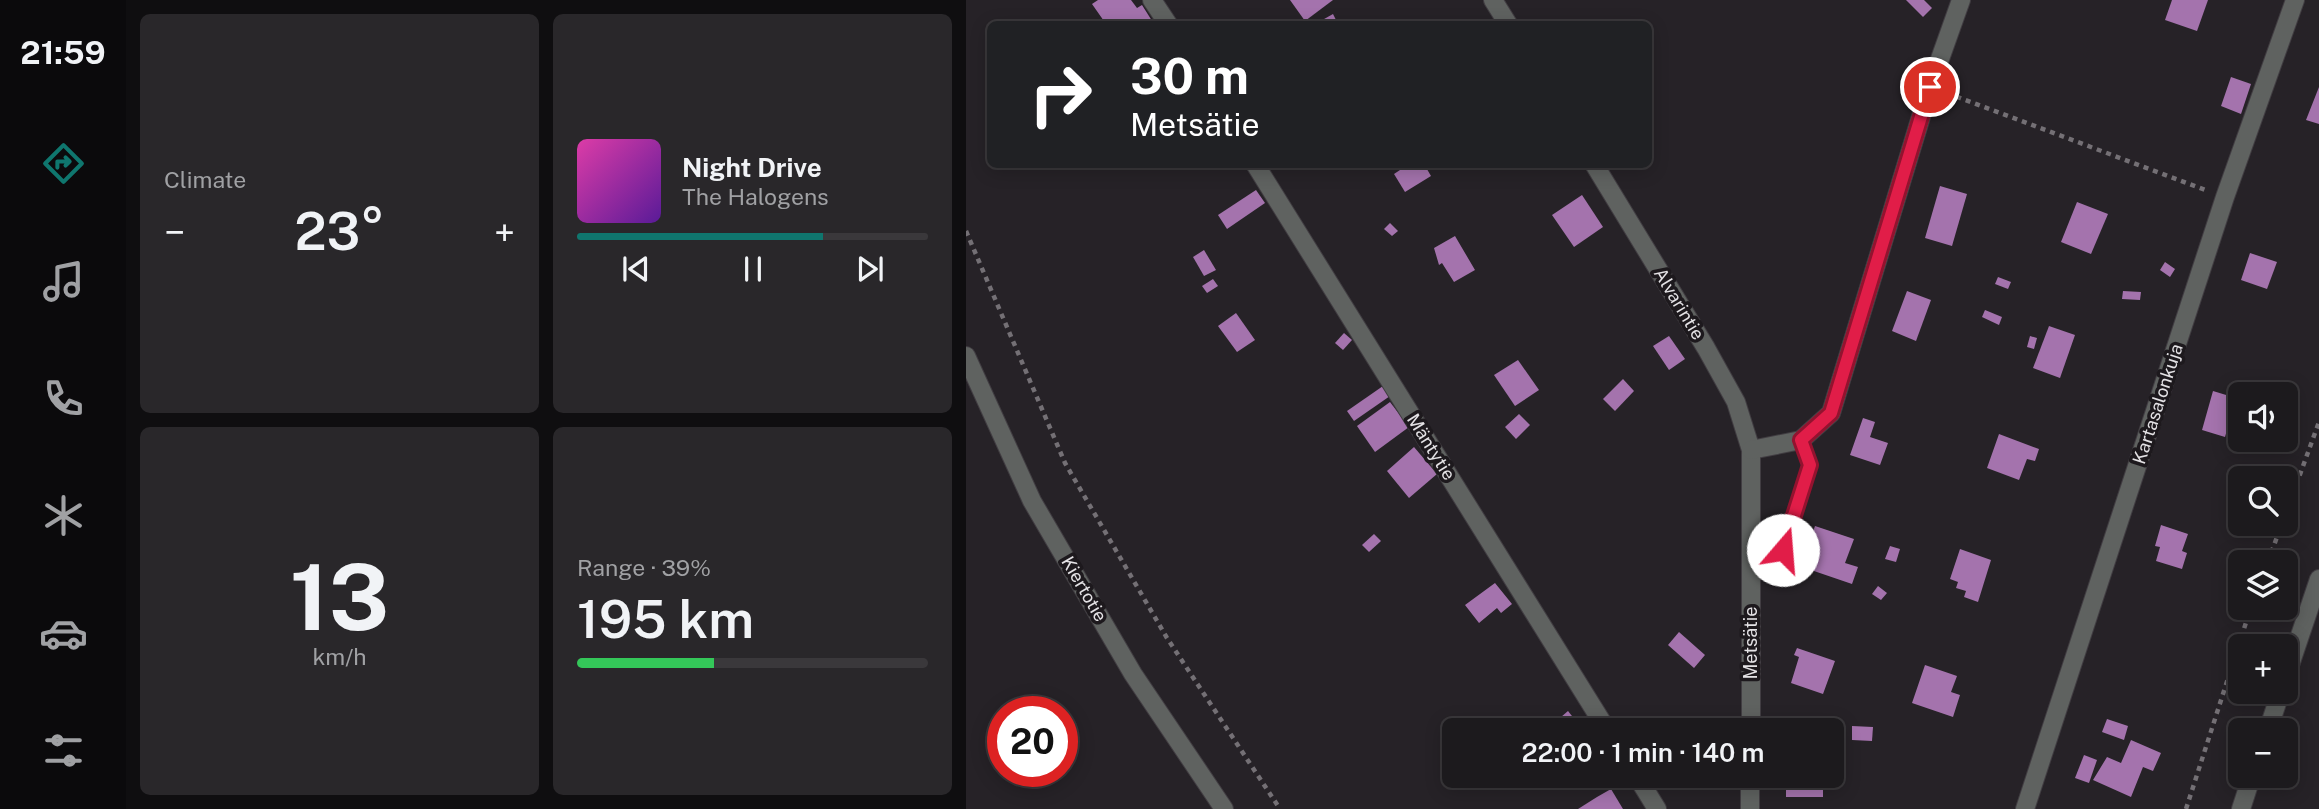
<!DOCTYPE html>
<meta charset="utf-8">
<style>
body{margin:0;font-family:"Public Sans",sans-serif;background:#29272a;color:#f1f3f6;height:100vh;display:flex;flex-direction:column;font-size:26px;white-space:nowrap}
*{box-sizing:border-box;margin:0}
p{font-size:23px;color:#a0a1a4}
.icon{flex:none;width:38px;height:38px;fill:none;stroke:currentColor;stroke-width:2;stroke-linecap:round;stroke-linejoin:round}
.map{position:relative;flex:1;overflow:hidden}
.sheet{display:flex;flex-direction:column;gap:14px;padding:14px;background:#0f0e10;width:840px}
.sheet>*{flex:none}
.top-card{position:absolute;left:21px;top:21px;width:665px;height:147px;border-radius:10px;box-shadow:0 4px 18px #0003,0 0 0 2px #3a383b;background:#202124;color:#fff;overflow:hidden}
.fabs{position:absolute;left:1262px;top:382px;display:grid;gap:14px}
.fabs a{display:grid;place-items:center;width:70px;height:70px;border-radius:10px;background:#1c1a1d;box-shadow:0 4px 18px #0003,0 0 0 2px #3a383b;font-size:35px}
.speed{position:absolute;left:21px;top:696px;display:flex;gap:14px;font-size:35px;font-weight:700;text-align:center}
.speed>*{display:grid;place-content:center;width:91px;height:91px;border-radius:50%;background:#1c1a1d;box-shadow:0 4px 18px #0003,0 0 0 2px #3a383b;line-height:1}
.speed .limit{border:10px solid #d22;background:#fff;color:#111}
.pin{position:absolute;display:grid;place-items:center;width:60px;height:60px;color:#fff;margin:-30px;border:4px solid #fff;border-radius:50%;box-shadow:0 2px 7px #0007}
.me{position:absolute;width:77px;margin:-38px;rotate:18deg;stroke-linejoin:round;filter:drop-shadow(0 0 5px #0008)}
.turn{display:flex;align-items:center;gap:24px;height:147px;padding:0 28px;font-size:32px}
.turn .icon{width:91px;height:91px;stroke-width:2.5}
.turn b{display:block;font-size:49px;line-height:60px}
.big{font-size:52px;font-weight:600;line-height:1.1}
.sheet .tile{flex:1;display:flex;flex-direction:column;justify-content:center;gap:10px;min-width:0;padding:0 24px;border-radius:10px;background:#29272a}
.sheet .dial{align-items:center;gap:0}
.dial b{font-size:91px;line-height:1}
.song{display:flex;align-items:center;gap:21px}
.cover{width:84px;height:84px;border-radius:10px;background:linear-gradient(135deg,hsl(320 70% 55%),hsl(270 70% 35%))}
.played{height:7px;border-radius:4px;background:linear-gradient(90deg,#0f766e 70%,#3a383b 70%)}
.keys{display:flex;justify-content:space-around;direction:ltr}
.heat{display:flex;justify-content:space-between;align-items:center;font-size:38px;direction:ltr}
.charge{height:10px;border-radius:5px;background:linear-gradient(90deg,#34c759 39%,#3a383b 0)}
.sheet .tiles{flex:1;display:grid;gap:14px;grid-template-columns:repeat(2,1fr)}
.trip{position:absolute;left:476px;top:718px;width:402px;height:70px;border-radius:10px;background:#1c1a1d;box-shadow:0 4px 18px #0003,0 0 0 2px #3a383b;font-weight:600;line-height:70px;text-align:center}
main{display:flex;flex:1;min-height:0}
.tabs{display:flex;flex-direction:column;width:126px;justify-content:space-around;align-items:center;background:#0b0a0c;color:#a0a1a4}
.tabs .icon{width:49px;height:49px}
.tabs .selected{color:#0f766e}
.tabs b{font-size:32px;color:#f1f3f6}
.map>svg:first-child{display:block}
.building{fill:#a473ad}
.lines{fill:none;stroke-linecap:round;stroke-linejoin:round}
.service-casing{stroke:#413d42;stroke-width:12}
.minor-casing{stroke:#413d42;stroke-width:20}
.tertiary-casing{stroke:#413d42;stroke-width:20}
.path{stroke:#747075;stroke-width:4.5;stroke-dasharray:5 5;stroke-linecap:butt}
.service{stroke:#5f6260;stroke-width:10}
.minor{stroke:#5f6260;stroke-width:18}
.tertiary{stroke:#5f6260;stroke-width:18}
.route-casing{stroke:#92132f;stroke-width:18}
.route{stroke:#e11d48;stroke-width:12}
.labels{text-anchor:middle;stroke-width:7;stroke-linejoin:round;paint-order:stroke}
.street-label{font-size:18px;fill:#e4e2e5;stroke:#1d191d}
</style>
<main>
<nav class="tabs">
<b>21:59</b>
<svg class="icon selected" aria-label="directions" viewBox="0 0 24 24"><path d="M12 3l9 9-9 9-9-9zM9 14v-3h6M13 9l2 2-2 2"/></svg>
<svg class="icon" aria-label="music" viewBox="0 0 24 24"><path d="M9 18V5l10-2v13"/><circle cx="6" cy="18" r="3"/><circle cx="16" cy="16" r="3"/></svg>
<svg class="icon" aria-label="phone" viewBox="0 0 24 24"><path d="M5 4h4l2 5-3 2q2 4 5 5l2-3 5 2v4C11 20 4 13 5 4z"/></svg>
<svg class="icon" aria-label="climate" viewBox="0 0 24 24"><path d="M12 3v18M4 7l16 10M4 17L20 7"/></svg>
<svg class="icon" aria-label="car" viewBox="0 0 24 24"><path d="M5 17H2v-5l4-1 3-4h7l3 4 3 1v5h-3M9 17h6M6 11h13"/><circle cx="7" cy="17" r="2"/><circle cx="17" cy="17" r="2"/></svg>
<svg class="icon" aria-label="filters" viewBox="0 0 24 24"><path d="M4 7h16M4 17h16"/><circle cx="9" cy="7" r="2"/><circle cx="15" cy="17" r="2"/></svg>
</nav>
<section class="sheet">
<div class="tiles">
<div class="tile"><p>Climate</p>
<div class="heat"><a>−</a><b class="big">23°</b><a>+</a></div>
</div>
<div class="tile">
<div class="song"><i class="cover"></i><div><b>Night Drive</b><p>The Halogens</p></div></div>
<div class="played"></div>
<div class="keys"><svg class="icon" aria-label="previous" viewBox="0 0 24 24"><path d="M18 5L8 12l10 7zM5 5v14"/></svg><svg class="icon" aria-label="pause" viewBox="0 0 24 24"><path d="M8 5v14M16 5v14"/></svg><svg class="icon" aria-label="next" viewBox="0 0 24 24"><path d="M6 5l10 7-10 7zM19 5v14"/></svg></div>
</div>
<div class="tile dial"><b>13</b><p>km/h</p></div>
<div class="tile"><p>Range · 39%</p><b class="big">195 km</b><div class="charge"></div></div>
</div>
</section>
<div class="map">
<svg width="1353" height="809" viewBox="0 0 1353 809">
<rect width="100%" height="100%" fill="#262227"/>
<g class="building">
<path d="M 132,0 L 165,0 L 171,8 L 176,5 L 188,24 L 140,24 L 126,4 Z"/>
<path d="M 324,0 L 367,0 L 339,21 Z"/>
<path d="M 940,0 L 958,0 L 966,8 L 957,17 Z"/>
<path d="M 1206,0 L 1242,0 L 1231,31 L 1199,20 Z"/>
<path d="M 367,14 L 371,22 L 352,24 L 351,23 Z"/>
<path d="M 1265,77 L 1285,84 L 1275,114 L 1255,106 Z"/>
<path d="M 1353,87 L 1353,124 L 1340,120 Z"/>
<path d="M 443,164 L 458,164 L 465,176 L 439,192 L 428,174 Z"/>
<path d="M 974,186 L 1001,194 L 986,246 L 959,238 Z"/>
<path d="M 290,190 L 299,203 L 261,229 L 252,215 Z"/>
<path d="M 616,195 L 637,227 L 608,247 L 586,215 Z"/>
<path d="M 1111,202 L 1142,214 L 1125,254 L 1095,242 Z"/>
<path d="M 424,223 L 432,231 L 426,236 L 418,229 Z"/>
<path d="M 489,236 L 509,270 L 488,282 L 476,263 L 473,265 L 468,248 Z"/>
<path d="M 238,250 L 250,270 L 238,276 L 227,257 Z"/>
<path d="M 1284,253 L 1311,262 L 1301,289 L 1275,280 Z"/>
<path d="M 1199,262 L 1209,269 L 1204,277 L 1194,270 Z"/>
<path d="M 1032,277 L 1045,282 L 1042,289 L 1029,284 Z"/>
<path d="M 247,279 L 252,286 L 241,293 L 236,286 Z"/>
<path d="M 941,291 L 965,300 L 950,341 L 926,331 Z"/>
<path d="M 1157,291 L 1175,292 L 1174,300 L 1156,299 Z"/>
<path d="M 1019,310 L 1036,317 L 1033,325 L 1016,317 Z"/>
<path d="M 270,313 L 289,340 L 271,352 L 252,326 Z"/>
<path d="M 1083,326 L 1109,335 L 1094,378 L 1067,368 Z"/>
<path d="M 378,333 L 386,340 L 377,350 L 369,343 Z"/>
<path d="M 703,336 L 719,359 L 703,370 L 687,346 Z"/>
<path d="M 1064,336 L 1071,338 L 1068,349 L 1061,347 Z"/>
<path d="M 552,360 L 573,390 L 549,406 L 528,375 Z"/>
<path d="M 657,379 L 668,391 L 649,411 L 637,399 Z"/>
<path d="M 417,386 L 424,396 L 388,421 L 381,411 Z"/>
<path d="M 1247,391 L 1270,398 L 1259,437 L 1236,430 Z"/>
<path d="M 424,402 L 443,427 L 409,452 L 391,426 Z"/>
<path d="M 553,414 L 564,425 L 550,439 L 539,427 Z"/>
<path d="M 897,418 L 909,422 L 904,437 L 922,443 L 914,465 L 884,455 Z"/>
<path d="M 1033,434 L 1073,449 L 1069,461 L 1061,459 L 1053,480 L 1021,468 Z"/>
<path d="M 448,447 L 471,474 L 443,498 L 421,471 Z"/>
<path d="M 1195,525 L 1222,534 L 1216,551 L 1221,553 L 1216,569 L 1190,561 L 1194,547 L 1189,546 Z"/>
<path d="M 849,526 L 888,539 L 879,563 L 892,567 L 886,584 L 845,570 L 850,555 L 840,551 Z"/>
<path d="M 408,534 L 415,541 L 403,552 L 396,545 Z"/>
<path d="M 924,546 L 934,549 L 930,562 L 919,559 Z"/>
<path d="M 994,549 L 1025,560 L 1012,602 L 998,597 L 1000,591 L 990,588 L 992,582 L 984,579 Z"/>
<path d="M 529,583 L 546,604 L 535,613 L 531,608 L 513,623 L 499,605 Z"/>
<path d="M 912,586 L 921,593 L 915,600 L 906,594 Z"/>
<path d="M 713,632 L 739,655 L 728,668 L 702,645 Z"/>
<path d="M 831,648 L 869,661 L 857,694 L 825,683 L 833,657 L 828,655 Z"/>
<path d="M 959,665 L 991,676 L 985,692 L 994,695 L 987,717 L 946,703 Z"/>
<path d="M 602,711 L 617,730 L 580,730 Z"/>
<path d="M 1141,719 L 1162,726 L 1158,740 L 1136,732 Z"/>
<path d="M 886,726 L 907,727 L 906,741 L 886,740 Z"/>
<path d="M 1165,740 L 1195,753 L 1187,771 L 1177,767 L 1165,797 L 1127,780 L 1141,757 L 1155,763 Z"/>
<path d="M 1118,755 L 1131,760 L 1123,783 L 1109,778 Z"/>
<rect x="820" y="775" width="37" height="22"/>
<path d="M 645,789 L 657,809 L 612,809 L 631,797 Z"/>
</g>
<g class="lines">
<defs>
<path id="service" d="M 816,550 L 844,465 L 835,440"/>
<g id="minor">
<path d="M 186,0 L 202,24"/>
<path d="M 527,0 L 542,24"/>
<path d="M 289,164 L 641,730"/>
<path d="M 628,164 L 740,348 L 770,402 L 785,450 L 785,730"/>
<path d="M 785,450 L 835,440 L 865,413 L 964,87 L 995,0"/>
<path d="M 670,775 L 691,809"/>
<path d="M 784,809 L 784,775"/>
<path d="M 1059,809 L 1259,197 L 1329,0"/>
</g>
<g id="tertiary">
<path d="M 0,356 L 66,501 L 167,674 L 258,809"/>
<path d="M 1320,677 L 1353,579"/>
<path d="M 1302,730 L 1315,691"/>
<path d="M 1275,809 L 1286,775"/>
</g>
</defs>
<use href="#service" class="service-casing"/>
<use href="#minor" class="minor-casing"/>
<use href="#tertiary" class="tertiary-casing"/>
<g class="path">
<path d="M 981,93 L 1242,191"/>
<path d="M 0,231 L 99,463 L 201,638 L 314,809"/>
<path d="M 1320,513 L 1353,422"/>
<path d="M 1302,562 L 1316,523"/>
<path d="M 1220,809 L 1285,607"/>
</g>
<use href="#service" class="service"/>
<use href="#minor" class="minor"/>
<use href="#tertiary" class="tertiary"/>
</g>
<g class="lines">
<defs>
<path id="route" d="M 817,550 L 844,465 L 835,440 L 865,413 L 964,87"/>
</defs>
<use href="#route" class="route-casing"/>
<use href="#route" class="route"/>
</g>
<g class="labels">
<g class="street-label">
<text transform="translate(713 304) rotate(59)" y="6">Alvarintie</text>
<text transform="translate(1192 404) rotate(-72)" y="6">Kartasalonkuja</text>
<text transform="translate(465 447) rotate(58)" y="6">Mäntytie</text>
<text transform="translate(118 589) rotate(60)" y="6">Kiertotie</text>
<text transform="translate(785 643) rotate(-90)" y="6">Metsätie</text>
</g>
</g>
</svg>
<div class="fabs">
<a><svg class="icon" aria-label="sound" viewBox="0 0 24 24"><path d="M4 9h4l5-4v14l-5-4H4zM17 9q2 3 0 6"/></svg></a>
<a><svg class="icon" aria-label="search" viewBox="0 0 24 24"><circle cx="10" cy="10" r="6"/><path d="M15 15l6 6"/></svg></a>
<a><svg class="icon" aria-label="layers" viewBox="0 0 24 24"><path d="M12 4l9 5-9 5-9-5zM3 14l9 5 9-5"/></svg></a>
<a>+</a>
<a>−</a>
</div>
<div class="speed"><div class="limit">20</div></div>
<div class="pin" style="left:964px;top:87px;background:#d93025"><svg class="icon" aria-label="arrive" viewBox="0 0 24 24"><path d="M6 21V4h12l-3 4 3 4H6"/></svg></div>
<svg class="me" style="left:817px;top:550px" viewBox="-20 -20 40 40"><circle r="19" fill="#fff"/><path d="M0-13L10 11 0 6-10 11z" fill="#e11d48"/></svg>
<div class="trip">22:00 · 1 min · 140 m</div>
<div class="top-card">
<div class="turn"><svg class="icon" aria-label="right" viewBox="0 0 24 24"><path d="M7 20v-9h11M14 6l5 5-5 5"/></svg><div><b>30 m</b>Metsätie</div></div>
</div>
</div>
</main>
